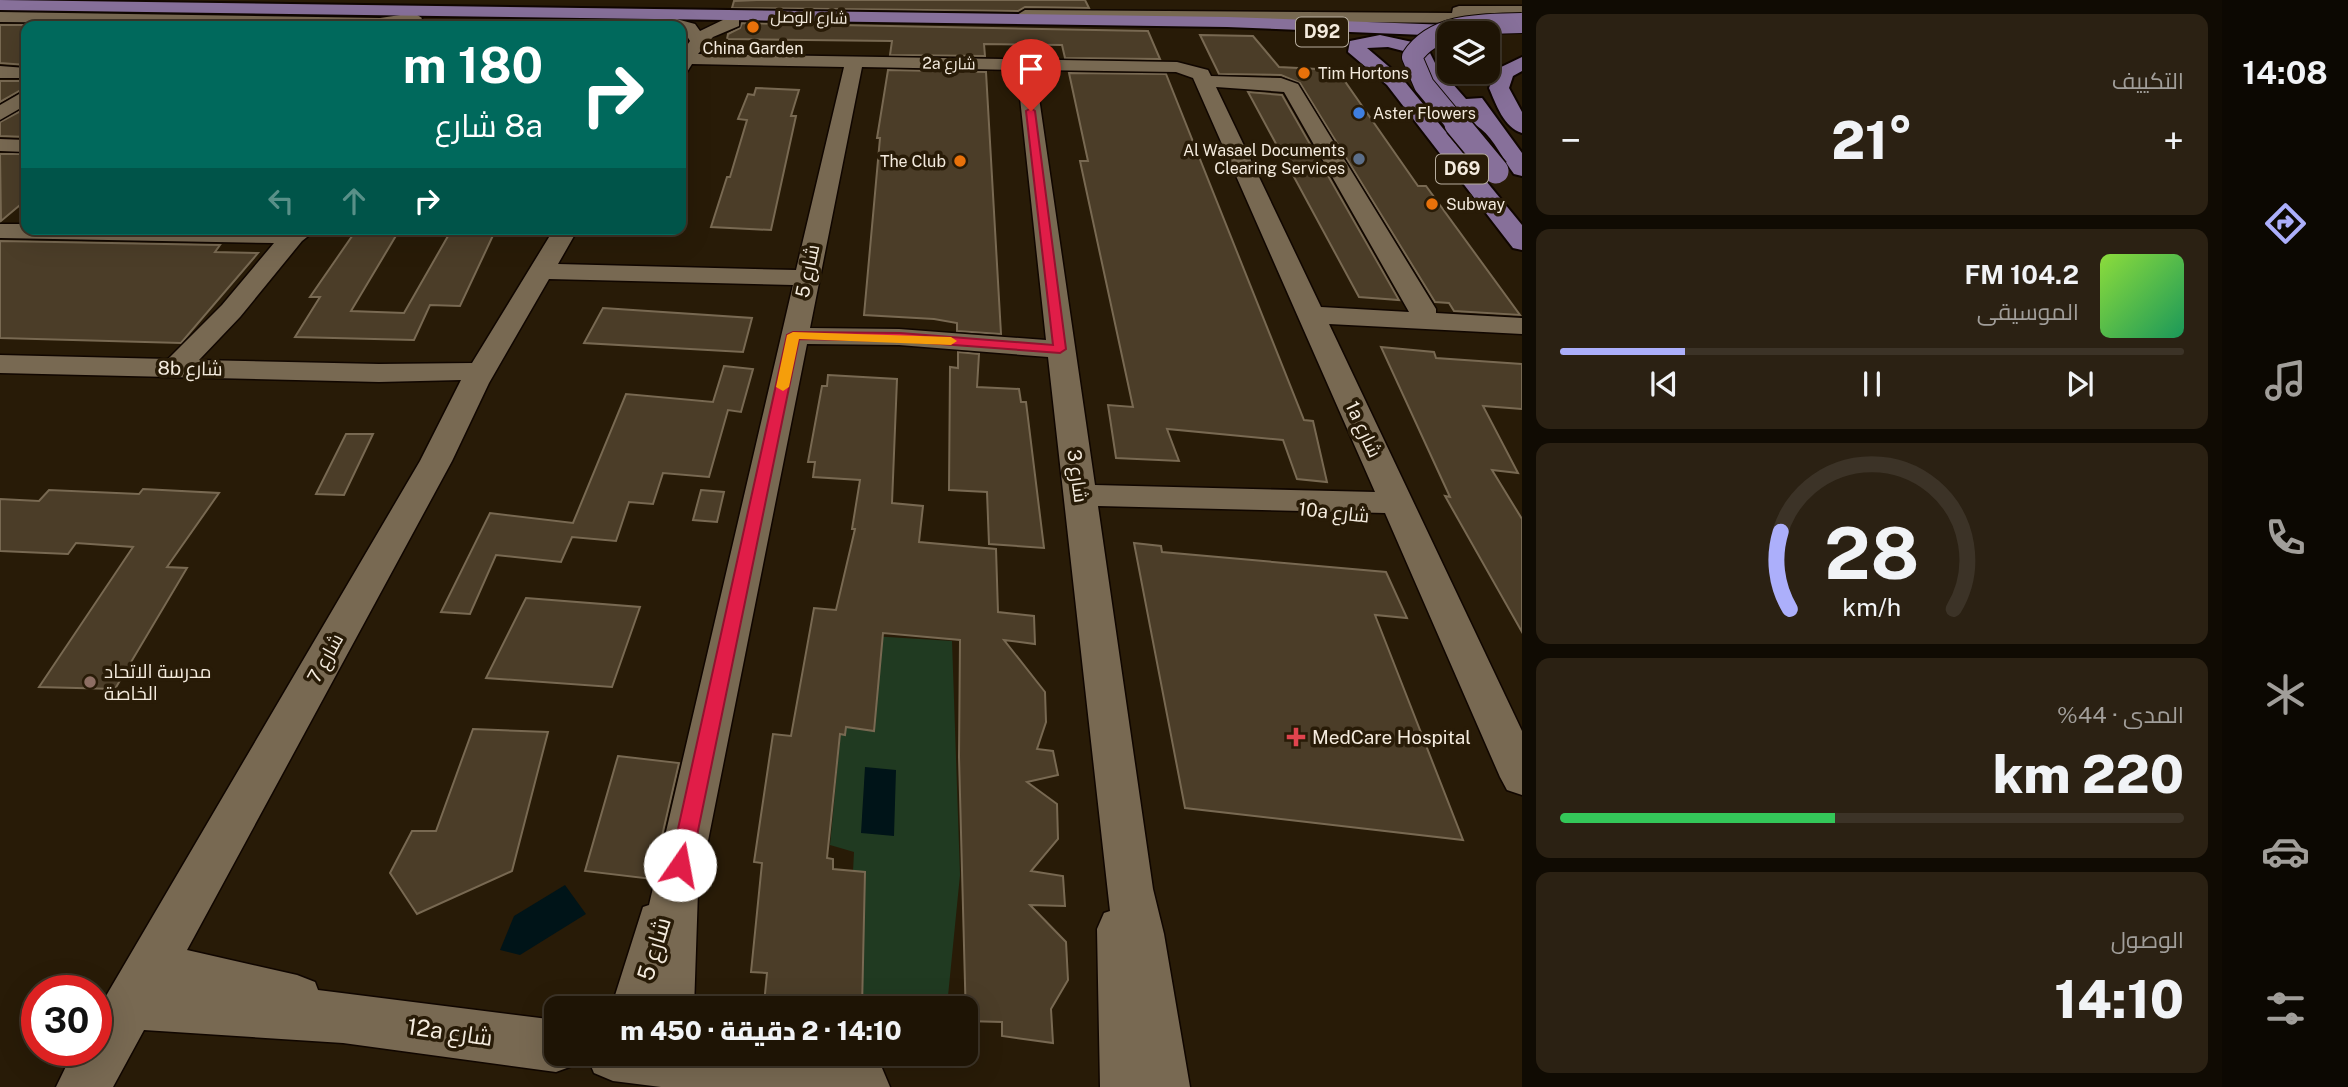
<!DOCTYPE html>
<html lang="ar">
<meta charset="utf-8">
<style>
body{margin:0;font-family:"Public Sans",Cairo,sans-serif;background:#2b2113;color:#f1f3f6;direction:rtl;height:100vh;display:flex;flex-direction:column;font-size:26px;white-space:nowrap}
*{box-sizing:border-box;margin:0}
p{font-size:23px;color:#a19e9a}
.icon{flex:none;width:38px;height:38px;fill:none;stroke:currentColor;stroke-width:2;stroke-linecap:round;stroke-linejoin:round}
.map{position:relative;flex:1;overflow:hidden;direction:ltr}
.drawer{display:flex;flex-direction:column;gap:14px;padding:14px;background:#100b03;width:700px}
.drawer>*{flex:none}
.guide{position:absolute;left:21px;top:21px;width:665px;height:214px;border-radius:14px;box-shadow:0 7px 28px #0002,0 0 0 2px #3c3327;direction:rtl;background:#00695c;color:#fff;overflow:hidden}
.buttons{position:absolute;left:1437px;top:21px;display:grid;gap:14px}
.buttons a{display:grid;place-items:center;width:63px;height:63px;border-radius:14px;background:#1e1405;box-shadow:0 7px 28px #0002,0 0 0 2px #3c3327;font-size:35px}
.speed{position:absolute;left:21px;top:975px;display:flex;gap:14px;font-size:35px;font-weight:700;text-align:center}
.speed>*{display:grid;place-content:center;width:91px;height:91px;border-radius:50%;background:#1e1405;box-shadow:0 7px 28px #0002,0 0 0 2px #3c3327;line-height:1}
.speed .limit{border:10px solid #d22;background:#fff;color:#111}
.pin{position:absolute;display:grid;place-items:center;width:60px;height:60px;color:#fff;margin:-72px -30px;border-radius:50% 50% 50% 0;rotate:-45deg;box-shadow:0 0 7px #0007}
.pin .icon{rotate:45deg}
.me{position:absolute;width:77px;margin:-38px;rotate:12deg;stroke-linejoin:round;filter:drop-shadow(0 0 5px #0008)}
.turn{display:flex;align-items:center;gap:24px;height:147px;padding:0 28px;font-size:32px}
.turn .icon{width:91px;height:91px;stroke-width:2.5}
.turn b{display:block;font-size:49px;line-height:60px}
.lanes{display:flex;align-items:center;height:66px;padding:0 28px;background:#0003;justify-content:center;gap:35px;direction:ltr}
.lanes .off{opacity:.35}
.big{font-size:52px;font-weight:800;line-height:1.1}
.drawer .widget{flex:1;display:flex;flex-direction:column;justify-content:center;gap:10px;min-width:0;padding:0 24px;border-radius:14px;background:#2b2113}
.drawer .dial{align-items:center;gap:0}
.dial svg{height:182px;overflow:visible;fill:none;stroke:#3c3327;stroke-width:7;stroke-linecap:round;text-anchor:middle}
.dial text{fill:#f1f3f6;stroke:none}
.song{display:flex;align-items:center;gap:21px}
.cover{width:84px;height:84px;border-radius:10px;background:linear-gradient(135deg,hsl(90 70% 55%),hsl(150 70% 35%))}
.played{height:7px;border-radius:4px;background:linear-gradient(90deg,#acaffb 20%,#3c3327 20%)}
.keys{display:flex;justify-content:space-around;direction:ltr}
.heat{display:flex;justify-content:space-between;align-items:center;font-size:38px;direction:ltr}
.charge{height:10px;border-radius:5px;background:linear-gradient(90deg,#34c759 44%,#3c3327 0)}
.trip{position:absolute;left:544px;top:996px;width:434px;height:70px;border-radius:14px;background:#1e1405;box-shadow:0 7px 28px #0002,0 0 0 2px #3c3327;font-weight:800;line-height:70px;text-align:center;direction:rtl}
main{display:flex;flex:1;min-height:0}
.dock{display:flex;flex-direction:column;width:126px;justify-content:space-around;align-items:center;background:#0c0802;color:#a19e9a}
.dock .icon{width:49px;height:49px}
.dock .active{color:#acaffb}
.dock b{font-size:32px;color:#f1f3f6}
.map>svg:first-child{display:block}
.green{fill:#203a21}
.water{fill:#001418}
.building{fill:#4b3d28;stroke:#786952;stroke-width:2}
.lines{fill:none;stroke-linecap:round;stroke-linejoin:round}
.minor-casing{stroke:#100600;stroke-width:3}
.major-casing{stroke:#100600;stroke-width:4}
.minor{fill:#786952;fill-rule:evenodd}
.major{fill:#87709a;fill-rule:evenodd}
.major-bridge-far1-casing{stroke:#100600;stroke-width:22;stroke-linecap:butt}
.major-bridge-casing{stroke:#100600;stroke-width:28;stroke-linecap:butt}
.major-bridge-far1{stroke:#87709a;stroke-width:20}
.major-bridge{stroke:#87709a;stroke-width:25}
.route{fill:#e11d48;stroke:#92132f;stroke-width:2}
.slow{fill:#f59e0b}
.food-dot{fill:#e8710a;stroke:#281b07;stroke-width:2.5}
.shop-dot{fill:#3f7fe0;stroke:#281b07;stroke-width:2.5}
.service-dot{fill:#5c6f8a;stroke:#281b07;stroke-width:2.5}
.education-dot{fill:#8d6e63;stroke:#281b07;stroke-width:2.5}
.health-dot{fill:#e0444e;stroke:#281b07;stroke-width:2.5}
.labels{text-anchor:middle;stroke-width:7;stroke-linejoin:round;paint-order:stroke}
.far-street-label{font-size:16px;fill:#f4ebde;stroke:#281b07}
.far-poi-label{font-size:16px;fill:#f4ebde;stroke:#281b07;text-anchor:start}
.shield{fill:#281b07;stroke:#b7ad9e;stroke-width:2}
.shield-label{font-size:18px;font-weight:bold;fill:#f4ebde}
.street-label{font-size:19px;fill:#f4ebde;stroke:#281b07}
.poi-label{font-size:19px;fill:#f4ebde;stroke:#281b07;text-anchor:start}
.near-street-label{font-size:23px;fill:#f4ebde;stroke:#281b07}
</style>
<main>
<nav class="dock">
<b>14:08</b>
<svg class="icon active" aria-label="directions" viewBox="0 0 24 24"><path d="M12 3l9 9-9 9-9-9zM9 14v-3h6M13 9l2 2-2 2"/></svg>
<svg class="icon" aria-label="music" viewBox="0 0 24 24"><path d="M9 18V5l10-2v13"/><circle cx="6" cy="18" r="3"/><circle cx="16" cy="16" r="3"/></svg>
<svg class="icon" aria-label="phone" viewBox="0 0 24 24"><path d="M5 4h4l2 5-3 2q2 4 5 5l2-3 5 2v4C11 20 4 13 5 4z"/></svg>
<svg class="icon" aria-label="climate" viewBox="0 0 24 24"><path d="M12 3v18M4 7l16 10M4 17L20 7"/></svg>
<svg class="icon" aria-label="car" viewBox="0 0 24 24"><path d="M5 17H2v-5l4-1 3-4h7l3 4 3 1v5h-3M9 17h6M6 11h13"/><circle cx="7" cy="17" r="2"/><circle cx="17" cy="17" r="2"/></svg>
<svg class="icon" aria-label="filters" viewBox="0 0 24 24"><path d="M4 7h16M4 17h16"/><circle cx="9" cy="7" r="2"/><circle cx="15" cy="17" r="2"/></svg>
</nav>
<section class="drawer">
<div class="widget"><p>التكييف</p>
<div class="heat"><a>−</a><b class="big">21°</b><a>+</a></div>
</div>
<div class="widget">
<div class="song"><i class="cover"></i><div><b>104.2 FM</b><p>الموسيقى</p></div></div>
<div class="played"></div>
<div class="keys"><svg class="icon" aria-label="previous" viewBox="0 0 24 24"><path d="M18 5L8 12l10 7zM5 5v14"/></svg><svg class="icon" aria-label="pause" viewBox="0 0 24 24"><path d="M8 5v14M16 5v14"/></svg><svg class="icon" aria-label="next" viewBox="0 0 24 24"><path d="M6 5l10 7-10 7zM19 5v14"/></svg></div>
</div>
<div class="widget dial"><svg viewBox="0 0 100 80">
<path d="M14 69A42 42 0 1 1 86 69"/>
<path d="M14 69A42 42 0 0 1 10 35" stroke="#acaffb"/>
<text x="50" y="56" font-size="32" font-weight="700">28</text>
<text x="50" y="72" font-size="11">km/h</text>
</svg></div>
<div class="widget"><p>المدى · 44%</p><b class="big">220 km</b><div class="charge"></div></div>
<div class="widget"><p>الوصول</p><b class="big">14:10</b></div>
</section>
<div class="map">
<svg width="1522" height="1087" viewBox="0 0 1522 1087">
<rect width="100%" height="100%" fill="#281b07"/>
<path class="green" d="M 871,636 L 952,641 L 960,875 L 948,996 L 942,1008 L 846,1008 L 854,852 L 830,845 L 842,719 Z"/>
<g class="water">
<path d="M 865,767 L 896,770 L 894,836 L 861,833 Z"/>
<path d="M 565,885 L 586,914 L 520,955 L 500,950 L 514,916 Z"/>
</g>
<g class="building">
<path d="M 757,0 L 1085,0 L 1089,8 L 1025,7 L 1018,11 L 732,8 L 734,1 Z"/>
<path d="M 742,23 L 1148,31 L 1160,59 L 1065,58 L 1062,45 L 984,44 L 985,56 L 890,55 L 892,41 L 727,39 L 728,34 L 740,28 Z"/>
<path d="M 0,25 L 26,25 L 26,65 L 0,63 Z"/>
<path d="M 1200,35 L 1253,36 L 1279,67 L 1337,70 L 1418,186 L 1426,186 L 1520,315 L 1454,311 L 1449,303 L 1435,302 L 1300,83 L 1281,75 L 1219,74 Z"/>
<path d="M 888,70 L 986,72 L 1001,334 L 957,331 L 957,323 L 934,319 L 864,315 L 880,138 L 877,138 Z"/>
<path d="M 1069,73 L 1166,74 L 1304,420 L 1313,421 L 1327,482 L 1297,479 L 1283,440 L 1167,429 L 1179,461 L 1116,458 L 1108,405 L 1133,407 L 1080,161 L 1088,161 Z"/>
<path d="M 0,81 L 26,81 L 26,87 L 0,102 Z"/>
<path d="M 756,88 L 799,90 L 791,116 L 796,116 L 771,230 L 711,227 L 727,177 L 730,177 L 747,120 L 738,119 L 748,94 L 754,95 Z"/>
<path d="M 1248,92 L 1282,95 L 1399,300 L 1359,297 Z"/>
<path d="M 26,108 L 26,137 L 0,136 L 0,122 Z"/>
<path d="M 0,154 L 26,154 L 26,200 L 1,221 Z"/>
<path d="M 357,229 L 400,229 L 351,311 L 404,313 L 452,229 L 496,229 L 460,306 L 430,305 L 414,340 L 295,337 L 320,297 L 310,297 Z"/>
<path d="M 0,241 L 220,245 L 215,252 L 258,253 L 181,343 L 0,338 Z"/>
<path d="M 603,308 L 752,318 L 743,352 L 584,343 Z"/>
<path d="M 1381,347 L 1434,352 L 1436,358 L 1522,364 L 1522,409 L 1483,406 L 1518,473 L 1492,470 L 1522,519 L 1522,632 L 1445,496 L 1450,497 Z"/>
<path d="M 958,352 L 979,354 L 977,387 L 1019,389 L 1021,402 L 1026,402 L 1044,548 L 989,544 L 987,492 L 949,490 L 950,367 L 958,368 Z"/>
<path d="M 724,366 L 753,369 L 741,412 L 728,410 L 709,477 L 663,473 L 653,504 L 629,502 L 616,541 L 572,537 L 561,562 L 496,555 L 470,614 L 441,612 L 490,513 L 573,523 L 626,394 L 713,402 Z"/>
<path d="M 828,375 L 897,379 L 892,503 L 923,506 L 919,542 L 996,549 L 998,612 L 1034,616 L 1035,644 L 1004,640 L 1045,692 L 1046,722 L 1037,749 L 1053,751 L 1058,775 L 1027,782 L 1057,804 L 1058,839 L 1031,871 L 1063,876 L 1065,906 L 1030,905 L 1066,942 L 1068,980 L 1051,1009 L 1053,1043 L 1002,1036 L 1002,1022 L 966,1021 L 959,757 L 960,640 L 883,633 L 874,731 L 846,727 L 845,735 L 840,734 L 827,858 L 833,859 L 833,869 L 865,872 L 862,1008 L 764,1004 L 767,973 L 751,972 L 762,863 L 754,862 L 773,734 L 791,736 L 814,608 L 836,610 L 855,529 L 852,529 L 860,480 L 813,477 L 815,462 L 808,462 L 822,386 L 827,386 Z"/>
<path d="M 346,434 L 373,434 L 344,495 L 316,494 Z"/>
<path d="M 143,489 L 219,493 L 167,567 L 187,568 L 115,689 L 39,687 L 133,547 L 76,543 L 68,554 L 0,551 L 0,499 L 39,501 L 49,490 L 139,494 Z"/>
<path d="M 701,490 L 724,492 L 717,522 L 693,520 Z"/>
<path d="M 1134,543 L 1161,546 L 1162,552 L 1386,572 L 1407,618 L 1375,615 L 1463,840 L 1185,808 Z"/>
<path d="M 526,598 L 640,607 L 612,687 L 486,678 Z"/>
<path d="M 473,729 L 548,732 L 512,871 L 417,914 L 390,873 L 412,831 L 436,831 Z"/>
<path d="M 618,756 L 679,763 L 652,879 L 585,871 Z"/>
</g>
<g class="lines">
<defs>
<g id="minor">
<path d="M 1459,6 L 1522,6 L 1522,16 L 1488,16 L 1487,21 L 1481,23 L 1025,20 L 1017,15 L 1025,10 L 1452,13 L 1453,8 Z"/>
<path d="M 0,12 L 380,18 L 414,13 L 422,18 L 420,21 L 392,26 L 0,22 Z"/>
<path d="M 665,16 L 695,24 L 700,31 L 727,18 L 739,18 L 739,26 L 713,37 L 698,54 L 1177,62 L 1208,70 L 1211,76 L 1281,78 L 1298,84 L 1436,309 L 1436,313 L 1522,318 L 1522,334 L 1329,324 L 1522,731 L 1522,795 L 1507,790 L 1500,777 L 1385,513 L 1098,506 L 1153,889 L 1164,934 L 1190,1087 L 1100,1087 L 1097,929 L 1104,913 L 1110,911 L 1048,357 L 899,345 L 807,344 L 698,891 L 694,1008 L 611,1008 L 643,907 L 649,905 L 793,285 L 549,279 L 489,383 L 452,461 L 187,950 L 297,975 L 315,982 L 318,990 L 556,1020 L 556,1054 L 579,1054 L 575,1065 L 556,1072 L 343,1043 L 144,1030 L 113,1087 L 56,1087 L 74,1050 L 96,1050 L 96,1013 L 420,461 L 461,380 L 379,382 L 0,373 L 0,355 L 168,359 L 222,305 L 274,243 L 0,238 L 0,224 L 26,224 L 26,229 L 317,229 L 302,241 L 240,317 L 199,360 L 379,364 L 472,363 L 554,229 L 578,229 L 558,264 L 796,270 L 844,67 L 692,64 L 687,72 L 681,73 L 681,54 L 690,41 L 681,26 L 659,25 L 657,21 ZM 862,67 L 1017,70 L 1046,340 L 899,329 L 810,328 ZM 1035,70 L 1176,72 L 1193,78 L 1375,492 L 1095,485 ZM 1216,87 L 1284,92 L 1409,312 L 1321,307 Z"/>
<path d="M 0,66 L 26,68 L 26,78 L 0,78 Z"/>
<path d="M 26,90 L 26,105 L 0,120 L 0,105 Z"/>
<path d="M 0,139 L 26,140 L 26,152 L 0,151 Z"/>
<path d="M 586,1054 L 814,1054 L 863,1060 L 882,1068 L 890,1087 L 661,1087 L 613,1081 L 594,1073 Z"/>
</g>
<g id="major">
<path d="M 0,0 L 1227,17 L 1478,26 L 1487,32 L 1449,33 L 1449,36 L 1227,27 L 0,10 Z"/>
<path d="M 1380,35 L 1426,45 L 1436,65 L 1466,99 L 1482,98 L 1522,153 L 1522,176 L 1514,174 C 1504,161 1494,139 1481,129 C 1451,106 1426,89 1411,53 L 1388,47 L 1367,48 L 1401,77 L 1522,225 L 1522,250 L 1513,248 L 1387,85 L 1348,52 L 1350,41 Z"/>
<path d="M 1522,57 L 1522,71 L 1513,76 L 1509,88 L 1522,112 L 1522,133 C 1504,128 1496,104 1489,88 L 1497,69 Z"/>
</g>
</defs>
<use href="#minor" class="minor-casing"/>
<use href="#major" class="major-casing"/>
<use href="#minor" class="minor"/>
<use href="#major" class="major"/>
<defs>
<path id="major-bridge-far1" d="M 1458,126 L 1424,85 L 1412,57 C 1435,22 1484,24 1522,23"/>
<path id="major-bridge" d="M 1457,124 L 1496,171"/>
</defs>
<use href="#major-bridge-far1" class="major-bridge-far1-casing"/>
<use href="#major-bridge" class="major-bridge-casing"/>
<use href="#major-bridge-far1" class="major-bridge-far1"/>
<use href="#major-bridge" class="major-bridge"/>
</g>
<path class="route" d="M 1031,108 L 1035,111 L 1066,349 L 1060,353 L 900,341 L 799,339 L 691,865 L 688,871 L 680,874 L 673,871 L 670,865 L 787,335 L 793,332 L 900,333 L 1053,345 L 1026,111 Z"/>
<path class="slow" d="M 793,332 L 951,337 L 957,341 L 951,345 L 799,339 L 789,387 L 783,391 L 776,387 L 787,335 Z"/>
<g class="food-dot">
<circle cx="753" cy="27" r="7"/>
<circle cx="1304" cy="73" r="7"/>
<circle cx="960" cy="161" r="7"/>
<circle cx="1432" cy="204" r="7"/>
</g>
<circle class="shop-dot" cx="1359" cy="113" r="7"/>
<circle class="service-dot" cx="1359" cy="159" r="7"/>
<circle class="education-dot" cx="90" cy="682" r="7"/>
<path class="health-dot" d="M1292.5 726.5h7v7h7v7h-7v7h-7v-7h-7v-7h7z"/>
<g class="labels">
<g class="far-street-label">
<text transform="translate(809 17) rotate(1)" y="6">شارع الوصل</text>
<text transform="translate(949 63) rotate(1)" y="6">2a شارع</text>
</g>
<g class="far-poi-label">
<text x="753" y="54" text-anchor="middle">China Garden</text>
<text x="1318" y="79">Tim Hortons</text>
<text x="1373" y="119">Aster Flowers</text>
<text x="1345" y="156" text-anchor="end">Al Wasael Documents<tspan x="1345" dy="18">Clearing Services</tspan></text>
<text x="946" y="167" text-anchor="end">The Club</text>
<text x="1446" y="210">Subway</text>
</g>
<g class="shield">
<rect x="1296" y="17.5" width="52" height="29" rx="5"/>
<rect x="1436" y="154.5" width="52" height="29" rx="5"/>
</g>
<g class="shield-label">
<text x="1322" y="38">D92</text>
<text x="1462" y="175">D69</text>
</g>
<g class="street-label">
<text transform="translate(807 271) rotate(-78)" y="7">شارع 5</text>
<text transform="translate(190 368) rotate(1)" y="7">8b شارع</text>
<text transform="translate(1364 429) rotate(65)" y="7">1a شارع</text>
<text transform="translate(1078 476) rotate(82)" y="7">شارع 3</text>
<text transform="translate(1334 512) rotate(6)" y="7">10a شارع</text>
<text transform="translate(325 658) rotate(-61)" y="7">شارع 7</text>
</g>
<g class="poi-label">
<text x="104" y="678">مدرسة الاتحاد<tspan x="104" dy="22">الخاصة</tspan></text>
<text x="1312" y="744">MedCare Hospital</text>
</g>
<g class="near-street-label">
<text transform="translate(654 949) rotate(-73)" y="8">شارع 5</text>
<text transform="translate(450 1032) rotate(8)" y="8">12a شارع</text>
</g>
</g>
</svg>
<div class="buttons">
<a><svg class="icon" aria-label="layers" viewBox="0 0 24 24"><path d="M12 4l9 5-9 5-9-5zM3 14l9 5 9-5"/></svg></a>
</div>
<div class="speed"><div class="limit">30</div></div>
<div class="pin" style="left:1031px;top:111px;background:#d93025"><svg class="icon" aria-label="arrive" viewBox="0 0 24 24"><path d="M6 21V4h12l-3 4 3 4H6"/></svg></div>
<svg class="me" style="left:680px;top:865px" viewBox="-20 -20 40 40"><circle r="19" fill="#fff"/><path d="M0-13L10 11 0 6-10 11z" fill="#e11d48"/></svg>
<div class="trip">14:10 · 2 دقيقة · 450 m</div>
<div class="guide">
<div class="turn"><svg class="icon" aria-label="right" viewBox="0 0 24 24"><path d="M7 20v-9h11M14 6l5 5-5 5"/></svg><div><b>180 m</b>8a شارع</div></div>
<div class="lanes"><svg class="icon off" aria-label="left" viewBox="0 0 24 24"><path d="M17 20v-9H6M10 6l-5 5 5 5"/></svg><svg class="icon off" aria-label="ahead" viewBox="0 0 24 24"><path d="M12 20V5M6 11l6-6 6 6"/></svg><svg class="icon" aria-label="right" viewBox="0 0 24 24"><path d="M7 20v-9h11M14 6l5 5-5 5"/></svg></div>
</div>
</div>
</main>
